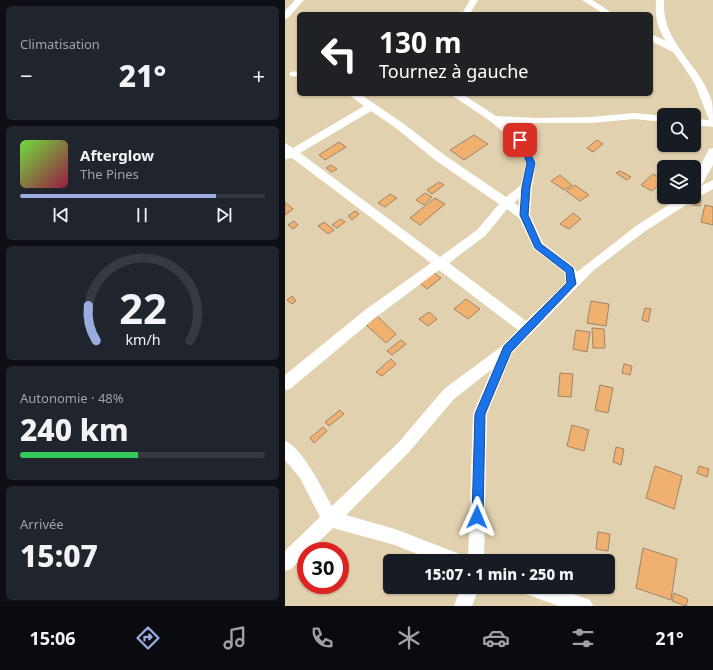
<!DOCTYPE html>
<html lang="fr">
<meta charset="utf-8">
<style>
body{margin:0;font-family:"Noto Sans",sans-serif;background:#20242c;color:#f1f3f6;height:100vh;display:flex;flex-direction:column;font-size:15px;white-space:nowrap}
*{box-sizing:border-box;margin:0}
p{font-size:13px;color:#9ea1a6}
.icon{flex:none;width:22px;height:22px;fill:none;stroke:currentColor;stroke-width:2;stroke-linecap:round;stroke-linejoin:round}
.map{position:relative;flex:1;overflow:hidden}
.sheet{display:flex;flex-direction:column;gap:6px;padding:6px;background:#0d0f14;width:285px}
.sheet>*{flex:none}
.hud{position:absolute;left:12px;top:12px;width:356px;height:84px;border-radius:6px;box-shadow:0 1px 3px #0004;background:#202124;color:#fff;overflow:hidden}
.tools{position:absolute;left:372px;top:108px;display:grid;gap:8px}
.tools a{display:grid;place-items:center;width:44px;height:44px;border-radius:6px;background:#171b24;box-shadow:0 1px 3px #0004;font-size:20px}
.speed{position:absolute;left:12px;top:542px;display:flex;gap:8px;font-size:20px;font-weight:700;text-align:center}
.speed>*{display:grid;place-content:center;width:52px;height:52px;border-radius:50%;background:#171b24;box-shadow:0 1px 3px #0004;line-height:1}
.speed .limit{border:6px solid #d22;background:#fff;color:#111}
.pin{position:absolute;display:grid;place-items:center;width:34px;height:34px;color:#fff;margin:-17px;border-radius:8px;box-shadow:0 2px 6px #0006}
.me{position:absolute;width:44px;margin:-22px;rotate:1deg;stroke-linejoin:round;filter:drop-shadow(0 0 3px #0008)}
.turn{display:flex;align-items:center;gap:14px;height:84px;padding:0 16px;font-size:18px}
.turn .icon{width:52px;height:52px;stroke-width:2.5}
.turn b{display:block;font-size:28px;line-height:34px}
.big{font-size:30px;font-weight:800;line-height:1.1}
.sheet .tile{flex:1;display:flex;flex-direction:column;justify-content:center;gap:6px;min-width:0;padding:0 14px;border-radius:6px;background:#20242c}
.sheet .dial{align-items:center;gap:0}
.dial svg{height:104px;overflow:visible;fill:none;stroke:#363941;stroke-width:7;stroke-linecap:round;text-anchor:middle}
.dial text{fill:#f1f3f6;stroke:none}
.song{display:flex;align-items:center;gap:12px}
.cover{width:48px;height:48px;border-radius:6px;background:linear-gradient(135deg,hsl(100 70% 55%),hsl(340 70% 35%))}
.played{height:4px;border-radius:2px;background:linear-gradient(90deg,#99abdf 80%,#363941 80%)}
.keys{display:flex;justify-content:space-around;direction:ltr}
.heat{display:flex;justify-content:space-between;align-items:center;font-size:22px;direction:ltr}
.charge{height:6px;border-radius:3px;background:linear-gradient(90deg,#34c759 48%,#363941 0)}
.trip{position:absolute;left:98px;top:554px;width:232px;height:40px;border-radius:6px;background:#171b24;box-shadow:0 1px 3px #0004;font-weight:800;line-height:40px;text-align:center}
.tab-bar{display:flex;height:64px;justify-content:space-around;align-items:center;background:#090b0e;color:#9ea1a6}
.tab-bar .icon{width:28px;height:28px}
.tab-bar .current{color:#99abdf}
.tab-bar b{font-size:18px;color:#f1f3f6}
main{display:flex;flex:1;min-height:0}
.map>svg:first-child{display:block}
.building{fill:#f0b170;stroke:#9f8369}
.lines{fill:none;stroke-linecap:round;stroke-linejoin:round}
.minor{fill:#fff;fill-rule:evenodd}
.route{fill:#1a73e8;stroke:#114b97}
</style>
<main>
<section class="sheet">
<div class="tile"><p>Climatisation</p>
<div class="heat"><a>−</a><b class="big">21°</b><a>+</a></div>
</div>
<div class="tile">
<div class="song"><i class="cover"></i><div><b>Afterglow</b><p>The Pines</p></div></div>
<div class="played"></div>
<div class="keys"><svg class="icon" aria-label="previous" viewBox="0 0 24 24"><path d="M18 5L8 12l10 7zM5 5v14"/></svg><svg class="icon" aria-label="pause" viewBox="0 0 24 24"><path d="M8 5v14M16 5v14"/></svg><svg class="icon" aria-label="next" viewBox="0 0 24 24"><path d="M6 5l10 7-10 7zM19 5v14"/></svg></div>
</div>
<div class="tile dial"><svg viewBox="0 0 100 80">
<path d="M14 69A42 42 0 1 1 86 69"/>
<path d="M14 69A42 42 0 0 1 8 42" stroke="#99abdf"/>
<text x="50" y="56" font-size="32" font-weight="700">22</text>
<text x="50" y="72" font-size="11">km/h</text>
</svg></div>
<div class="tile"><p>Autonomie · 48%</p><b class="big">240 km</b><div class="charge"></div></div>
<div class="tile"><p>Arrivée</p><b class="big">15:07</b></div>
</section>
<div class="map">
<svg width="428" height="606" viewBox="0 0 428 606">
<rect width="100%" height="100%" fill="#e2d1ae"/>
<g class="building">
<path d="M 189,135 L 203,144 L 179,160 L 165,150 Z"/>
<path d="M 312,140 L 318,144 L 308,152 L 302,148 Z"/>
<path d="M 54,142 L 61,147 L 40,160 L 34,155 Z"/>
<path d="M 46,165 L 52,169 L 47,172 L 41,168 Z"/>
<path d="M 335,171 L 346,177 L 342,180 L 331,173 Z"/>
<path d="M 368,174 L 379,180 L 367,191 L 356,185 Z"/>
<path d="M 275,175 L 287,185 L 279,190 L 266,181 Z"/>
<path d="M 154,182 L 159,185 L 147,194 L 142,190 Z"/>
<path d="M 290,185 L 304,195 L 295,201 L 281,191 Z"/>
<path d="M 140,193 L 147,197 L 139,205 L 131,200 Z"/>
<path d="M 105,194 L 112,198 L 100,207 L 93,203 Z"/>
<path d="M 150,198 L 160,204 L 135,225 L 125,218 Z"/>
<path d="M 409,199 L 416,200 L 415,206 L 408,205 Z"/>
<path d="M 0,202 L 8,209 L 0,215 Z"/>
<path d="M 420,205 L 428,207 L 428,225 L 416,222 Z"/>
<path d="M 70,211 L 74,214 L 67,220 L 63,216 Z"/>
<path d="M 288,213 L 296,219 L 284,229 L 275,224 Z"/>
<path d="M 55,219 L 60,222 L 52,228 L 47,225 Z"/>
<path d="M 9,221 L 13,225 L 8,229 L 3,225 Z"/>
<path d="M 39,222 L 49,230 L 43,234 L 33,226 Z"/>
<path d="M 146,271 L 156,278 L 142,289 L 133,281 Z"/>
<path d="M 7,296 L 11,301 L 7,304 L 2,300 Z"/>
<path d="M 181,299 L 195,309 L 183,319 L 169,309 Z"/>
<path d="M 306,301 L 324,304 L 321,326 L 302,323 Z"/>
<path d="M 360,308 L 366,309 L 363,322 L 357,320 Z"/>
<path d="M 144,312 L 152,319 L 143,326 L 134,319 Z"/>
<path d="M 92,316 L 111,334 L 101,343 L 81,325 Z"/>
<path d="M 307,328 L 319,329 L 320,348 L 308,348 Z"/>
<path d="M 291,330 L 305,332 L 302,352 L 288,349 Z"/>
<path d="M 116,340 L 121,344 L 107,355 L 102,351 Z"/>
<path d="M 106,359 L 111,364 L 97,376 L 91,372 Z"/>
<path d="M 339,364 L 347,366 L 345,375 L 337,373 Z"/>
<path d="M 275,373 L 288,374 L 286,397 L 273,396 Z"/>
<path d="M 315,385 L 328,388 L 323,413 L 310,410 Z"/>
<path d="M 55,410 L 59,414 L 44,426 L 40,422 Z"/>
<path d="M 287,425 L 304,430 L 299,451 L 282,446 Z"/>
<path d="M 38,427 L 42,431 L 29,443 L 25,438 Z"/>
<path d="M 331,447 L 339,449 L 336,465 L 328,462 Z"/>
<path d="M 370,466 L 397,476 L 389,509 L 361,498 Z"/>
<path d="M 414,466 L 424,469 L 422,477 L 412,473 Z"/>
<path d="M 313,532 L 325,534 L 323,551 L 311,549 Z"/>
<path d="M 358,548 L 392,559 L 386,600 L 351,588 Z"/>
<path d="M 313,556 L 321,557 L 320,561 L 313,561 Z"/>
<path d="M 389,593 L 403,599 L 401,606 L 387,601 Z"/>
</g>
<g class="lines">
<g class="minor">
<path d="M 10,0 L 19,0 L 3,18 L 0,19 L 0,11 Z"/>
<path d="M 185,0 L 193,0 L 185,14 L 177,14 Z"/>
<path d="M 297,0 L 307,0 L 329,14 L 319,14 Z"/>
<path d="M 371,0 L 379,0 C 376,44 416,64 427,102 C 428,110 428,120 428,127 L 409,125 L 409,119 L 424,120 L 410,84 L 399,67 L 388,52 L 366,41 L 366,34 L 381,41 C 372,28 370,16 371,0 Z"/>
<path d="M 14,71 L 14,77 L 6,76 L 4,74 L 6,72 Z"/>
<path d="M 63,94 L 75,94 L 119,124 L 158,154 L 221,197 L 236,185 L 241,163 L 231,142 L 205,121 L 165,94 L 177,94 L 211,116 L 252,118 L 306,117 L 349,113 L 379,116 L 379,122 L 349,119 L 306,123 L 220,123 L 239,138 L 251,163 L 247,187 L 245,215 L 258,243 L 289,267 L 292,272 L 351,226 L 396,197 L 409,197 L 409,178 L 424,149 L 428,148 L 428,165 L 416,186 L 428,180 L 428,189 L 410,199 L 359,232 L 309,270 L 227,353 L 202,414 L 199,561 L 183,561 L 188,414 L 207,369 L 169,399 L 124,452 L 61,515 L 110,529 L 177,555 L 179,561 L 150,561 L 110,545 L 48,528 L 24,551 L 21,551 L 21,554 L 6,569 L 0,571 L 0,551 L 35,517 L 15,478 L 0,460 L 0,441 C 18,448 37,489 47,506 L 114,442 L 159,389 L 217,346 L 233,330 L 154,270 L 90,318 L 5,389 L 0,390 L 0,375 L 80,310 L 146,263 L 7,158 L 0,159 L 0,143 L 8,148 L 79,106 ZM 86,111 L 111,128 L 150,160 L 214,204 L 192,230 L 155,257 L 15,153 ZM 234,198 L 234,206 L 229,203 ZM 222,209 L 234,218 L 249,249 L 279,272 L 281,283 L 241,321 L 164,263 L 200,236 Z"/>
<path d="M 176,587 L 194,587 L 187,606 L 169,606 Z"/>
<path d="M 235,587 L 269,587 L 305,600 L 308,606 L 274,606 L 238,593 Z"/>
</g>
</g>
<path class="route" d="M 233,138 L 238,138 L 250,163 L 245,187 L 243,215 L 256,244 L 288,268 L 291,284 L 226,352 L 200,414 L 198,517 L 196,521 L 192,522 L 188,521 L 187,517 L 190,414 L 219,346 L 282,283 L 281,272 L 250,248 L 235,215 L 237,187 L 242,163 L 232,140 Z"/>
</svg>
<div class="tools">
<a><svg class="icon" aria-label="search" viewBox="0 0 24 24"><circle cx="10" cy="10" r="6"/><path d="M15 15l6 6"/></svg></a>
<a><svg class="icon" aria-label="layers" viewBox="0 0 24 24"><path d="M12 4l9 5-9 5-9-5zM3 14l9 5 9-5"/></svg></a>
</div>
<div class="speed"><div class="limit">30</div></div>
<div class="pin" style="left:235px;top:140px;background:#d93025"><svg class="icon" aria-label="arrive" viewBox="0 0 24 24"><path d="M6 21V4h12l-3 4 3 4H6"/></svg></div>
<svg class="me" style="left:192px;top:517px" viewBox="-20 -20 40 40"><path d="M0-17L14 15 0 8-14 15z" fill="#1a73e8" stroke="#fff" stroke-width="4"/></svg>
<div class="trip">15:07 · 1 min · 250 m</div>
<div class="hud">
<div class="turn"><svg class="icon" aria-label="left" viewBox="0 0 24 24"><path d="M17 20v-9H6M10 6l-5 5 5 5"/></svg><div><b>130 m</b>Tournez à gauche</div></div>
</div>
</div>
</main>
<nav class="tab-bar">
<b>15:06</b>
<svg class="icon current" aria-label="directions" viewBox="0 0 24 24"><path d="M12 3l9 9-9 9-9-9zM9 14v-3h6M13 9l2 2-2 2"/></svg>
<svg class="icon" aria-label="music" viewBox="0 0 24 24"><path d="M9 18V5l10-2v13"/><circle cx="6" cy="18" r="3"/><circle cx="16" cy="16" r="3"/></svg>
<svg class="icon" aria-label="phone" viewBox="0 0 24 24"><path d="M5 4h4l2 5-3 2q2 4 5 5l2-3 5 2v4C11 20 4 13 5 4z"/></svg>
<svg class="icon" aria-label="climate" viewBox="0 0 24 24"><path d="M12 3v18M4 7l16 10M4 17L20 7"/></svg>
<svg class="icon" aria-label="car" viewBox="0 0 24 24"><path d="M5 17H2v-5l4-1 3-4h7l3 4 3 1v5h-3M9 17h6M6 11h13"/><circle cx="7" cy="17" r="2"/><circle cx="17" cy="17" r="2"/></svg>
<svg class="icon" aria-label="filters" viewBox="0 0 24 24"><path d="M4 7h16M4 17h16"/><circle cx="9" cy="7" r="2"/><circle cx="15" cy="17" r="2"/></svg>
<b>21°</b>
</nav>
